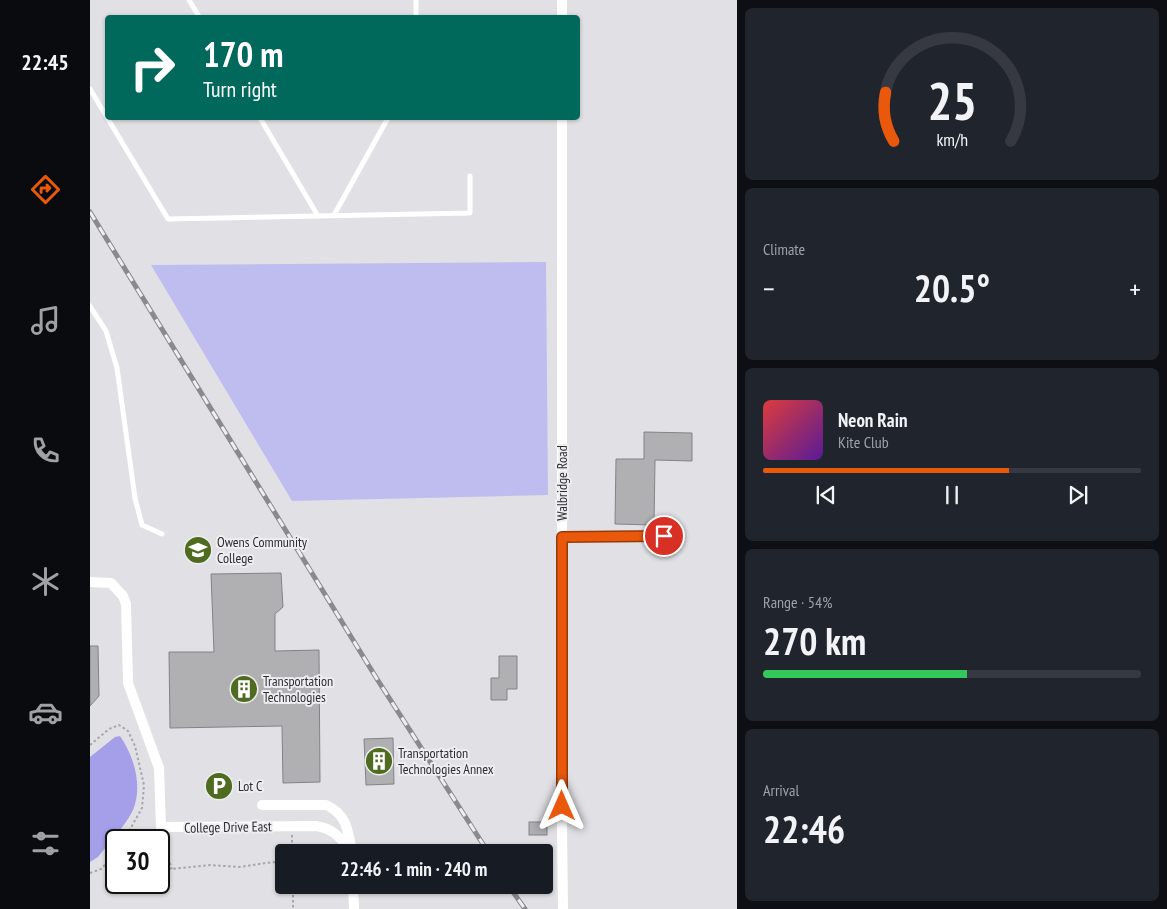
<!DOCTYPE html>
<meta charset="utf-8">
<style>
body{margin:0;font-family:"PT Sans Narrow",sans-serif;background:#20242c;color:#f1f3f6;height:100vh;display:flex;flex-direction:column;font-size:19px;white-space:nowrap}
*{box-sizing:border-box;margin:0}
p{font-size:16px;color:#9ea1a6}
.icon{flex:none;width:28px;height:28px;fill:none;stroke:currentColor;stroke-width:2;stroke-linecap:round;stroke-linejoin:round}
.map{position:relative;flex:1;overflow:hidden}
.details{display:flex;flex-direction:column;gap:8px;padding:8px;background:#0d0f14;width:430px}
.details>*{flex:none}
.top-card{position:absolute;left:15px;top:15px;width:475px;height:105px;border-radius:5px;box-shadow:0 1px 4px #0004;background:#00695c;color:#fff;overflow:hidden}
.speed{position:absolute;left:15px;top:829px;display:flex;gap:10px;font-size:25px;font-weight:700;text-align:center}
.speed>*{display:grid;place-content:center;width:65px;height:65px;border-radius:50%;background:#171b24;box-shadow:0 1px 4px #0004;line-height:1}
.speed .limit{border:2px solid #111;border-radius:8px;background:#fff;color:#111}
.pin{position:absolute;display:grid;place-items:center;width:42px;height:42px;color:#fff;margin:-21px;border:2px solid #fff;border-radius:50%;box-shadow:0 1px 5px #0007}
.me{position:absolute;width:55px;margin:-28px;rotate:0deg;stroke-linejoin:round;filter:drop-shadow(0 0 4px #0008)}
.turn{display:flex;align-items:center;gap:18px;height:105px;padding:0 15px;font-size:22px}
.turn .icon{width:65px;height:65px;stroke-width:2.5}
.turn b{display:block;font-size:35px;line-height:42px}
.big{font-size:38px;font-weight:600;line-height:1.1}
.details .card{flex:1;display:flex;flex-direction:column;justify-content:center;gap:8px;min-width:0;padding:0 18px;border-radius:8px;background:#20242c}
.details .dial{align-items:center;gap:0}
.dial svg{height:130px;overflow:visible;fill:none;stroke:#363941;stroke-width:7;stroke-linecap:round;text-anchor:middle}
.dial text{fill:#f1f3f6;stroke:none}
.song{display:flex;align-items:center;gap:15px}
.cover{width:60px;height:60px;border-radius:8px;background:linear-gradient(135deg,hsl(0 70% 55%),hsl(270 70% 35%))}
.played{height:5px;border-radius:2px;background:linear-gradient(90deg,#ea580c 65%,#363941 65%)}
.keys{display:flex;justify-content:space-around;direction:ltr}
.heat{display:flex;justify-content:space-between;align-items:center;font-size:28px;direction:ltr}
.charge{height:8px;border-radius:4px;background:linear-gradient(90deg,#34c759 54%,#363941 0)}
.trip{position:absolute;left:185px;top:844px;width:278px;height:50px;border-radius:5px;background:#171b24;box-shadow:0 1px 4px #0004;font-weight:600;line-height:50px;text-align:center}
main{display:flex;flex:1;min-height:0}
.tabs{display:flex;flex-direction:column;width:90px;justify-content:space-around;align-items:center;background:#090b0e;color:#9ea1a6}
.tabs .icon{width:35px;height:35px}
.tabs .selected{color:#ea580c}
.tabs b{font-size:22px;color:#f1f3f6}
.map>svg:first-child{display:block}
.green{fill:#bfbdf0}
.water{fill:#a59fea}
.building{fill:#b0b0b3;stroke:#838387}
.lines{fill:none;stroke-linecap:round;stroke-linejoin:round}
.path{stroke:#a7a7aa;stroke-width:2;stroke-dasharray:2.5 2.5;stroke-linecap:butt}
.service{stroke:#fff;stroke-width:5}
.minor{stroke:#fff;stroke-width:10}
.rail-casing{stroke:#8a8a8d;stroke-width:5}
.rail{stroke:#eeeef2;stroke-width:3;stroke-dasharray:9;stroke-linecap:butt}
.route-casing{stroke:#983908;stroke-width:12}
.route{stroke:#ea580c;stroke-width:9}
.labels{text-anchor:middle;stroke-width:4;stroke-linejoin:round;paint-order:stroke}
.street-label{font-size:14px;fill:#2e2e30;stroke:#eeeef2}
.poi-label{font-size:14px;fill:#2e2e30;stroke:#eeeef2;text-anchor:start}
</style>
<main>
<nav class="tabs">
<b>22:45</b>
<svg class="icon selected" aria-label="directions" viewBox="0 0 24 24"><path d="M12 3l9 9-9 9-9-9zM9 14v-3h6M13 9l2 2-2 2"/></svg>
<svg class="icon" aria-label="music" viewBox="0 0 24 24"><path d="M9 18V5l10-2v13"/><circle cx="6" cy="18" r="3"/><circle cx="16" cy="16" r="3"/></svg>
<svg class="icon" aria-label="phone" viewBox="0 0 24 24"><path d="M5 4h4l2 5-3 2q2 4 5 5l2-3 5 2v4C11 20 4 13 5 4z"/></svg>
<svg class="icon" aria-label="climate" viewBox="0 0 24 24"><path d="M12 3v18M4 7l16 10M4 17L20 7"/></svg>
<svg class="icon" aria-label="car" viewBox="0 0 24 24"><path d="M5 17H2v-5l4-1 3-4h7l3 4 3 1v5h-3M9 17h6M6 11h13"/><circle cx="7" cy="17" r="2"/><circle cx="17" cy="17" r="2"/></svg>
<svg class="icon" aria-label="filters" viewBox="0 0 24 24"><path d="M4 7h16M4 17h16"/><circle cx="9" cy="7" r="2"/><circle cx="15" cy="17" r="2"/></svg>
</nav>
<div class="map">
<svg width="647" height="909" viewBox="0 0 647 909">
<rect width="100%" height="100%" fill="#e1e1e5"/>
<path class="green" d="M 456,262 L 458,495 L 202,501 L 61,265 Z"/>
<path class="water" d="M 30,736 C 44,756 53,786 43,810 C 36,825 19,843 8,857 L 0,862 L 0,757 L 25,737 Z"/>
<g class="building">
<path d="M 554,432 L 602,433 L 602,461 L 565,460 L 564,525 L 525,524 L 526,459 L 554,459 Z"/>
<path d="M 191,573 L 193,607 L 185,614 L 185,651 L 229,650 L 230,782 L 193,783 L 192,726 L 80,728 L 79,652 L 124,652 L 121,574 Z"/>
<path d="M 0,646 L 8,646 L 9,696 L 0,706 Z"/>
<path d="M 409,656 L 427,656 L 427,689 L 417,689 L 417,700 L 401,700 L 401,678 L 409,678 Z"/>
<path d="M 303,738 L 304,784 L 276,785 L 274,739 Z"/>
<rect x="439" y="822" width="18" height="13"/>
</g>
<g class="lines">
<g class="path">
<path d="M 0,745 L 19,729 L 29,725 L 38,731 L 45,746 L 54,785 L 52,808 L 34,840"/>
<path d="M 202,835 L 202,852"/>
<path d="M 73,844 L 82,869"/>
<path d="M 69,865 L 82,869 L 120,865 L 149,867 L 183,862 L 194,864"/>
<path d="M 0,873 L 11,869 L 26,853"/>
<path d="M 203,885 L 203,909"/>
</g>
<g class="service">
<path d="M 99,0 L 110,18"/>
<path d="M 326,0 L 326,18"/>
<path d="M 0,89 L 78,219 L 380,213 L 380,176"/>
<path d="M 170,118 L 228,216"/>
<path d="M 244,215 L 298,118"/>
<path d="M 0,306 L 16,331 L 27,368 L 45,498 L 52,525 L 72,534"/>
<path d="M 472,537 L 574,536"/>
</g>
<g class="minor">
<path d="M 472,0 L 472,18"/>
<path d="M 472,118 L 472,825 L 473,909"/>
<path d="M 0,582 L 21,583 L 33,596 L 36,604 L 38,683 L 69,768 L 71,827 L 226,826 C 245,829 250,838 262,852"/>
<path d="M 172,805 L 236,805 C 257,814 258,831 262,852"/>
<path d="M 263,885 L 264,909"/>
</g>
<defs>
<g id="rail">
<path d="M 0,212 L 287,679 L 398,852"/>
<path d="M 418,885 L 435,909"/>
</g>
</defs>
<use href="#rail" class="rail-casing"/>
<use href="#rail" class="rail"/>
</g>
<g class="lines">
<defs>
<path id="route" d="M 472,806 L 472,537 L 574,536"/>
</defs>
<use href="#route" class="route-casing"/>
<use href="#route" class="route"/>
</g>
<defs>
<symbol id="university-disc" viewBox="-11 -11 22 22"><circle r="9.5" fill="#4e6b1f" stroke="#eeeef2"/><path d="M0-5L7-2L0 1L-7-2ZM-4 1L0 2.5L4 1V4Q0 6-4 4Z" fill="#fff"/></symbol>
<symbol id="building-disc" viewBox="-11 -11 22 22"><circle r="9.5" fill="#4e6b1f" stroke="#eeeef2"/><path d="M-4-6H4V6H1V3H-1V6H-4ZM-2.5-4.3h1.7v1.8h-1.7ZM.8-4.3h1.7v1.8H.8ZM-2.5-1h1.7V.8h-1.7ZM.8-1h1.7V.8H.8Z" fill="#fff"/></symbol>
<symbol id="parking-disc" viewBox="-11 -11 22 22"><circle r="9.5" fill="#4e6b1f" stroke="#eeeef2"/><path d="M-3.5-5.5H1a3.5 3.5 0 0 1 0 7H-1V5.5H-3.5ZM-1-3.4V-.6H.8a1.4 1.4 0 0 0 0-2.8Z" fill="#fff"/></symbol>
</defs>
<g fill-rule="evenodd">
<use href="#university-disc" x="92" y="534" width="32" height="32"/>
<use href="#building-disc" x="138" y="673" width="32" height="32"/>
<use href="#building-disc" x="273" y="745" width="32" height="32"/>
<use href="#parking-disc" x="113" y="770" width="32" height="32"/>
</g>
<g class="labels">
<g class="street-label">
<text transform="translate(472 483) rotate(-90)" y="5">Walbridge Road</text>
<text transform="translate(138 827) rotate(-1)" y="5">College Drive East</text>
</g>
<g class="poi-label">
<text x="127" y="547">Owens Community<tspan x="127" dy="16">College</tspan></text>
<text x="173" y="686">Transportation<tspan x="173" dy="16">Technologies</tspan></text>
<text x="308" y="758">Transportation<tspan x="308" dy="16">Technologies Annex</tspan></text>
<text x="148" y="791">Lot C</text>
</g>
</g>
</svg>
<div class="speed"><div class="limit">30</div></div>
<div class="pin" style="left:574px;top:536px;background:#d93025"><svg class="icon" aria-label="arrive" viewBox="0 0 24 24"><path d="M6 21V4h12l-3 4 3 4H6"/></svg></div>
<svg class="me" style="left:472px;top:806px" viewBox="-20 -20 40 40"><path d="M0-17L14 15 0 8-14 15z" fill="#ea580c" stroke="#fff" stroke-width="4"/></svg>
<div class="trip">22:46 · 1 min · 240 m</div>
<div class="top-card">
<div class="turn"><svg class="icon" aria-label="right" viewBox="0 0 24 24"><path d="M7 20v-9h11M14 6l5 5-5 5"/></svg><div><b>170 m</b>Turn right</div></div>
</div>
</div>
<section class="details">
<div class="card dial"><svg viewBox="0 0 100 80">
<path d="M14 69A42 42 0 1 1 86 69"/>
<path d="M14 69A42 42 0 0 1 9 39" stroke="#ea580c"/>
<text x="50" y="56" font-size="32" font-weight="700">25</text>
<text x="50" y="72" font-size="11">km/h</text>
</svg></div>
<div class="card"><p>Climate</p>
<div class="heat"><a>−</a><b class="big">20.5°</b><a>+</a></div>
</div>
<div class="card">
<div class="song"><i class="cover"></i><div><b>Neon Rain</b><p>Kite Club</p></div></div>
<div class="played"></div>
<div class="keys"><svg class="icon" aria-label="previous" viewBox="0 0 24 24"><path d="M18 5L8 12l10 7zM5 5v14"/></svg><svg class="icon" aria-label="pause" viewBox="0 0 24 24"><path d="M8 5v14M16 5v14"/></svg><svg class="icon" aria-label="next" viewBox="0 0 24 24"><path d="M6 5l10 7-10 7zM19 5v14"/></svg></div>
</div>
<div class="card"><p>Range · 54%</p><b class="big">270 km</b><div class="charge"></div></div>
<div class="card"><p>Arrival</p><b class="big">22:46</b></div>
</section>
</main>
